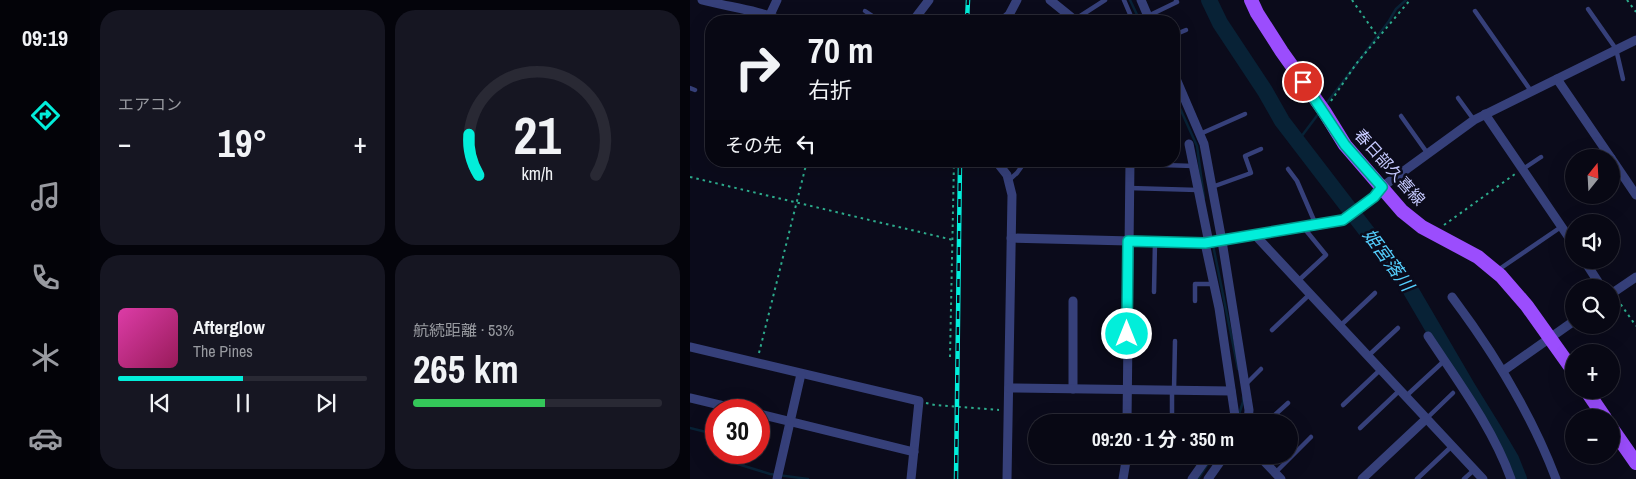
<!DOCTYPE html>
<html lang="ja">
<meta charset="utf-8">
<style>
body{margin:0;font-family:"Archivo Narrow","Noto Sans JP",sans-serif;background:#161622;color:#f1f3f6;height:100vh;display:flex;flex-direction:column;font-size:19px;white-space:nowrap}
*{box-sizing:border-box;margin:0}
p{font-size:16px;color:#989aa0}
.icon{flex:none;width:28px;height:28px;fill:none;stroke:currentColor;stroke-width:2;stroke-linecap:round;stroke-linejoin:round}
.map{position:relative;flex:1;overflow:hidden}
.sheet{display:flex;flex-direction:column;gap:10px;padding:10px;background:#04040b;width:600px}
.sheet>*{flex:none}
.hud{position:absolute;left:15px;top:15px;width:475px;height:152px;border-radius:20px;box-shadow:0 5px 20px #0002,0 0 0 1px #292934;background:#080814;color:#f1f3f6;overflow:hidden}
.needle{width:32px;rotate:18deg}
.fabs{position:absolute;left:875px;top:149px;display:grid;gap:10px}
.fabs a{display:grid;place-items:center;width:55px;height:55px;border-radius:50%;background:#080814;box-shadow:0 5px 20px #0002,0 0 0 1px #292934;font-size:25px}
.speed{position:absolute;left:15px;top:399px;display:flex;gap:10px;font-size:25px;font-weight:700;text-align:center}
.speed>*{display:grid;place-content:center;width:65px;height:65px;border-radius:50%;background:#080814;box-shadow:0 5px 20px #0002,0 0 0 1px #292934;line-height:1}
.speed .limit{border:8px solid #d22;background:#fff;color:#111}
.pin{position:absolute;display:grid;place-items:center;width:42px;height:42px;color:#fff;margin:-21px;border:2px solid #fff;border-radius:50%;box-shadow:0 1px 5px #0007}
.me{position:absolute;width:55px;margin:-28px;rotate:0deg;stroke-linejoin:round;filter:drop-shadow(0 0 4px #0008)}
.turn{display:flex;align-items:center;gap:18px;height:105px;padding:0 20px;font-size:22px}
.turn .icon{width:65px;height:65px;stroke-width:2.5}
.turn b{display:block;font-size:35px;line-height:42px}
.then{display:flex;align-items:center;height:48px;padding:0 20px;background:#0003;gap:10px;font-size:19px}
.big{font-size:38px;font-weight:700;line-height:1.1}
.sheet .widget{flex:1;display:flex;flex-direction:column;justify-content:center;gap:8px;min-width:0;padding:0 18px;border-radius:20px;background:#161622}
.sheet .dial{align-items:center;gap:0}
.dial svg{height:130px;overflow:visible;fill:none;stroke:#292934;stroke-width:7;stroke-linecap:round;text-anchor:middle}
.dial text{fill:#f1f3f6;stroke:none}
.song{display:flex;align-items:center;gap:15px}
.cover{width:60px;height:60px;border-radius:8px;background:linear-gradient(135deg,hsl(320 70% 55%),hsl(330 70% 35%))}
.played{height:5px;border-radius:2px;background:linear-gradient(90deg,#02eeda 50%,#292934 50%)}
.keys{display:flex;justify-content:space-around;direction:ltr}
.heat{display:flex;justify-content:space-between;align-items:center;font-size:28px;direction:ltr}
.charge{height:8px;border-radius:4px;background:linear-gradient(90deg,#34c759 53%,#292934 0)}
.sheet .tiles{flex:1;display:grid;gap:10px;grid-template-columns:repeat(2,1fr)}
.trip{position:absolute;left:338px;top:414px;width:270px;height:50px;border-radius:25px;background:#080814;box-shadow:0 5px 20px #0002,0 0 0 1px #292934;font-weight:700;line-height:50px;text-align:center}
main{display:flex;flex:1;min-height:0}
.menu{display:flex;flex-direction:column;width:90px;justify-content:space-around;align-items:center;background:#030308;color:#989aa0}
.menu .icon{width:35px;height:35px}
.menu .on{color:#02eeda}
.menu b{font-size:22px;color:#f1f3f6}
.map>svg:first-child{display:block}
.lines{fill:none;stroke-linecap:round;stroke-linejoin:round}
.stream{stroke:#082236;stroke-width:2.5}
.river{stroke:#082236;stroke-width:16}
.path{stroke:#2dab8c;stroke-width:2;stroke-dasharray:2.5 4;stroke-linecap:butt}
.lane{stroke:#36407a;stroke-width:4.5}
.street{stroke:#36407a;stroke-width:9}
.primary{stroke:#9b4dfd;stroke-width:14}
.rail-casing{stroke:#02eeda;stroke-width:4.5}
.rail{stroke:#0b0b1b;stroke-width:2.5;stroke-dasharray:8;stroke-linecap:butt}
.route-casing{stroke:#019b8e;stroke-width:12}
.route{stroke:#02eeda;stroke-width:9}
.labels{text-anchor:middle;stroke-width:5;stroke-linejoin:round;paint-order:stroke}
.street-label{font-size:16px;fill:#c5c9fe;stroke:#0b0b1b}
.water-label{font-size:18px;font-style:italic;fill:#54cefd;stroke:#0b0b1b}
</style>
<main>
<nav class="menu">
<b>09:19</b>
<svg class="icon on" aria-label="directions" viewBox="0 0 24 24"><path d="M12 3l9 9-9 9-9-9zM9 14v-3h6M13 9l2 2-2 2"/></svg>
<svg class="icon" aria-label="music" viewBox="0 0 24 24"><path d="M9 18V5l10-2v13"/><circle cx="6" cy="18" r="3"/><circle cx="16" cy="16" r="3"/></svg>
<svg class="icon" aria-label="phone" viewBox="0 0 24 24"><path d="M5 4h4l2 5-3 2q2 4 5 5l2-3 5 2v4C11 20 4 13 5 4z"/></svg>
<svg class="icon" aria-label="climate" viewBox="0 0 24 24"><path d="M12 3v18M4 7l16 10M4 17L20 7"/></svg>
<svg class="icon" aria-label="car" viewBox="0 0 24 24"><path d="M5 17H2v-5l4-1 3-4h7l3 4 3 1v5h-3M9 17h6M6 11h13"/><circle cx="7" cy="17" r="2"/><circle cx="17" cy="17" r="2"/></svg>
</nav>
<section class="sheet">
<div class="tiles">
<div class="widget"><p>エアコン</p>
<div class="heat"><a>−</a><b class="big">19°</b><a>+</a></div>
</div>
<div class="widget dial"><svg viewBox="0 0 100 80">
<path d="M14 69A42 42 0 1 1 86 69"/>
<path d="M14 69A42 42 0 0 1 8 44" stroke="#02eeda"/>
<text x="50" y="56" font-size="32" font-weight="700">21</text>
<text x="50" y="72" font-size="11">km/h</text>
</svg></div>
<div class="widget">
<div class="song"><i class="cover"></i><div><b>Afterglow</b><p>The Pines</p></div></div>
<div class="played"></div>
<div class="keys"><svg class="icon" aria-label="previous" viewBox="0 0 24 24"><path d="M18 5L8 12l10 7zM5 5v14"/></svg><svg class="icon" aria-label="pause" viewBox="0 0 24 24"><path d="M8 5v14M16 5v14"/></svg><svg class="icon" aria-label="next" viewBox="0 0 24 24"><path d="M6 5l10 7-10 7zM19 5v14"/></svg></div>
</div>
<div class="widget"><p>航続距離 · 53%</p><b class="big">265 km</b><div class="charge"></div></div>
</div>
</section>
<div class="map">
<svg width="946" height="479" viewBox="0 0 946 479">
<rect width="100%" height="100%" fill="#0b0b1b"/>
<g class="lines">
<g class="stream">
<path d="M 440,0 L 450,21"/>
<path d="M 484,95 L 507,146 L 514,198"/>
<path d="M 636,104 L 699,21 L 706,9 L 716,0"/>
<path d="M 608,141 L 629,113"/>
<path d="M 523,245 L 548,369"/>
<path d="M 547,420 L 553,402 L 553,397"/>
<path d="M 0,428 L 20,433 L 26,443"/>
<path d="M 32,452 L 38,461 L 80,474 L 118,479"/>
<path d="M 508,479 L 519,462"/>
</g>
<path class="river" d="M 519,0 L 530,23 L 575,91 L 592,121 L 717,284 L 779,390 L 805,432 L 821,459 L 829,479"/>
<g class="path">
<path d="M 662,0 L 688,37"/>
<path d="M 937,0 L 946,12"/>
<path d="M 641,101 L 666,64 L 720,0"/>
<path d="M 0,177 L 263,240"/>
<path d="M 754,225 L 825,174"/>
<path d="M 927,299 L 946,326"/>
<path d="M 69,353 L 117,161"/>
<path d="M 260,357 L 264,161"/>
<path d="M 236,403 L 245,405 L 309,410"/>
</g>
<g class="lane">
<path d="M 434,0 L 440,14"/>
<path d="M 898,9 L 926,49 L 933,79"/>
<path d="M 175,11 L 190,21"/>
<path d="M 785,11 L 841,91"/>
<path d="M 458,16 L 487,2 L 486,0"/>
<path d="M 384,20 L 415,0"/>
<path d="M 484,35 L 496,30"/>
<path d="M 0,88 L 5,90"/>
<path d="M 768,98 L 784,120"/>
<path d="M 711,116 L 738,154"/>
<path d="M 510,134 L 555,114"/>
<path d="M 440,164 L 504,166"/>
<path d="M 598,169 L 607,181 L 626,225"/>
<path d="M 833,169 L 851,157"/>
<path d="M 318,181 L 327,173 L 332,166"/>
<path d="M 522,187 L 561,173 L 555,156 L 571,149"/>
<path d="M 439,188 L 508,190"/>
<path d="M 808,270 L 871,227"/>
<path d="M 608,281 L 636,255 L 614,228"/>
<path d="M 464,292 L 465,242"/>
<path d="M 505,301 L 505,284 L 524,284"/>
<path d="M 650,326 L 685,293"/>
<path d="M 582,330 L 620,294"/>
<path d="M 678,356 L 708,328"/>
<path d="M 556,384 L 571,369"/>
<path d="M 482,390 L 482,422"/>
<path d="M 484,390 L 485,341"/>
<path d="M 715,397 L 754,361"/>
<path d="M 653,405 L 690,370"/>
<path d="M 559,415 L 567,422"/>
<path d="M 736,419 L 763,393"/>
<path d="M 513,421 L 542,421"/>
<path d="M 577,422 L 598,403"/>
<path d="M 670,428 L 709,391"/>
<path d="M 585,473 L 621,437"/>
<path d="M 727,479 L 762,446"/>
<path d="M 774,479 L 784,470"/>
</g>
<g class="street">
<path d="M 12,0 C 38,7 69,10 92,21"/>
<path d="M 360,0 L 386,21"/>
<path d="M 451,0 L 460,21"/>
<path d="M 80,15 L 87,0"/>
<path d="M 223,21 L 239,0"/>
<path d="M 312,21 L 319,15 L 327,0"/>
<path d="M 484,74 L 514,144 L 532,241 L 559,410 L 558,422"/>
<path d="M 867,79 L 921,158"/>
<path d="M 795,114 L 884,245"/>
<path d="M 499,144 L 519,243"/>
<path d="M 921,158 L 946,195"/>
<path d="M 306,161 L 317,175 L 322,195 L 317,479"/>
<path d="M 565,235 L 793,479"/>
<path d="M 321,238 L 519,243 L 653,221 L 684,197 L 692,187 L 784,120 L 946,40"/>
<path d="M 515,243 L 529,308 L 545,416 L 542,422"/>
<path d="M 894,260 L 912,288"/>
<path d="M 921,294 L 946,277"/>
<path d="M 762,297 C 804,353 841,413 866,479"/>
<path d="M 383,301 L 383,389"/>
<path d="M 738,336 C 767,380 803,428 821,479"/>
<path d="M 0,347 L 229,401 L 221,479"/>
<path d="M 813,371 L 884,321"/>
<path d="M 319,388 L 541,391"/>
<path d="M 0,398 L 51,410"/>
<path d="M 69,414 L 224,452"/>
<path d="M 437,422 L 440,161"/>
<path d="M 568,455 L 591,479"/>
<path d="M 87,479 L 111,374"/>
<path d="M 433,479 L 437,455"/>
<path d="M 502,479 L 519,455"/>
<path d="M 518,479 L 535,455"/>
<path d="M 672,479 L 736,419"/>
</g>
<g class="primary">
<path d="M 561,0 L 567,13 L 592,52 L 634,111 L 655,145 L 712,211 L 732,227 L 788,257 L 811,276 L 837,306 L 884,372"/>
<path d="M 896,390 L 915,418"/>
<path d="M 921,427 L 946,463"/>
</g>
<defs>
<g id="rail">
<path d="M 277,21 L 278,0"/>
<path d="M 266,479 L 270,161"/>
</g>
</defs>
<use href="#rail" class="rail-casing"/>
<use href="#rail" class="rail"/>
</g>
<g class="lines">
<defs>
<path id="route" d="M 437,334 L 438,241 L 515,243 L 653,220 L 684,197 L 692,187 L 655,145 L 613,82"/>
</defs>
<use href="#route" class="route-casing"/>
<use href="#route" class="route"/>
</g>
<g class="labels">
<g class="street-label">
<text transform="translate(700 167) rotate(48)" y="6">春日部久喜線</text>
</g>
<g class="water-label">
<text transform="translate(698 260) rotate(54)" y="6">姫宮落川</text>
</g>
</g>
</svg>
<div class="fabs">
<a><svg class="needle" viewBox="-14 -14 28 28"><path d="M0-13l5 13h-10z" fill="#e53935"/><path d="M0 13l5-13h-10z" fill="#989aa0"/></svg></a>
<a><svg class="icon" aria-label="sound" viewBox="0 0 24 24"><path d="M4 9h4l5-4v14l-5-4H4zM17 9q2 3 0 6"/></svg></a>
<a><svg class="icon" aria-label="search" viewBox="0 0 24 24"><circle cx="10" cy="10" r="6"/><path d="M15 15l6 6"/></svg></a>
<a>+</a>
<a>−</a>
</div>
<div class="speed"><div class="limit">30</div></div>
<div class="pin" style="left:613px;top:82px;background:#d93025"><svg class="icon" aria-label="arrive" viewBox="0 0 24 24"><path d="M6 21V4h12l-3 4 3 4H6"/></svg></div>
<svg class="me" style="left:437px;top:334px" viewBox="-20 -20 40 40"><circle r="17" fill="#02eeda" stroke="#fff" stroke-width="3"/><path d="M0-11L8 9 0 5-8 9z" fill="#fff"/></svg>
<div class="trip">09:20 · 1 分 · 350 m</div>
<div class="hud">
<div class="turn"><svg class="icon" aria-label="right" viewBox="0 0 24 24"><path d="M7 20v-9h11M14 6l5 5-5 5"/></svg><div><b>70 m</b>右折</div></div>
<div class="then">その先<svg class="icon" aria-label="left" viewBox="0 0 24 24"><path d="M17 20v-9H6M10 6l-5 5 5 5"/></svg></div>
</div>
</div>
</main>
